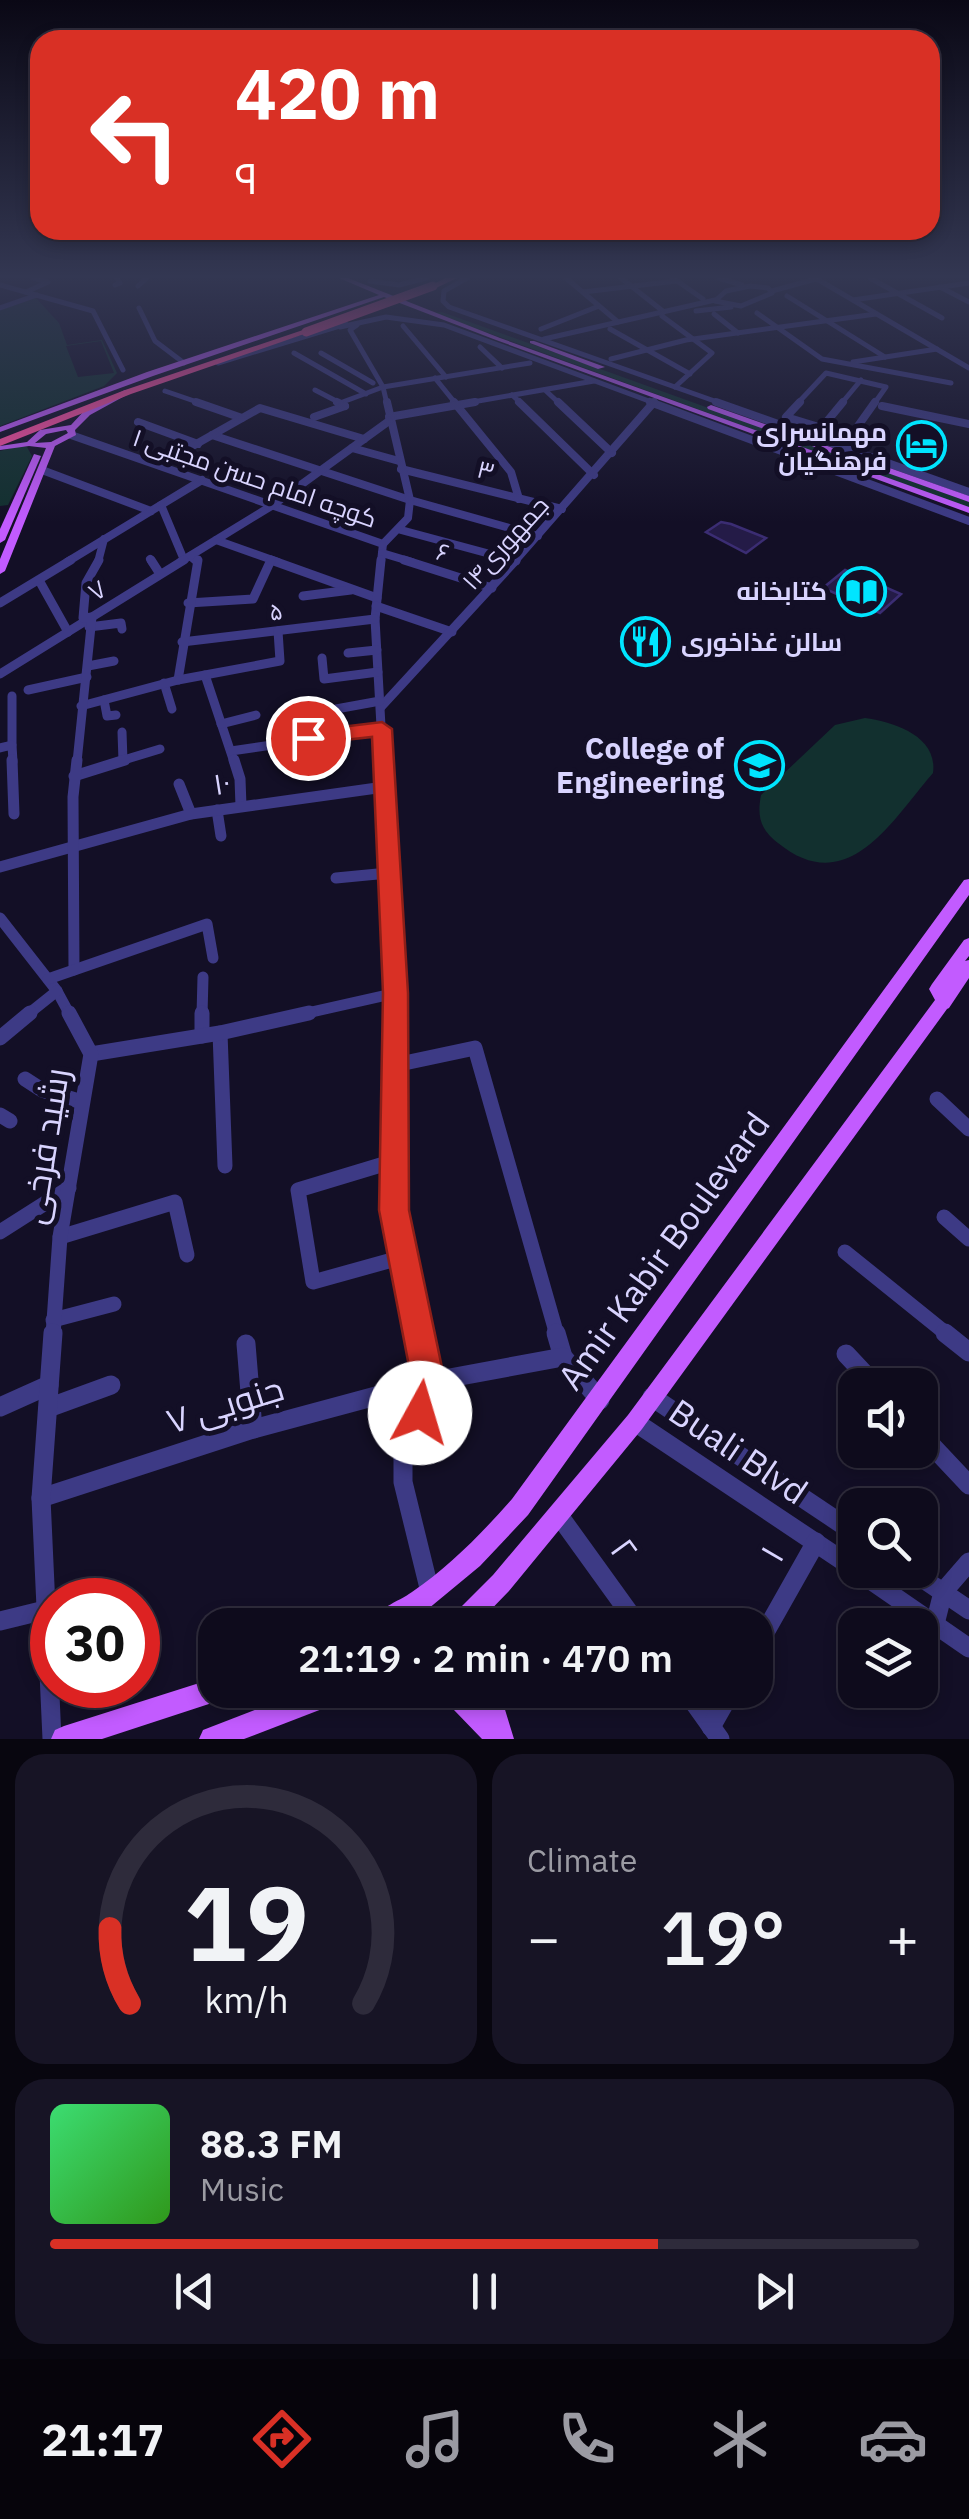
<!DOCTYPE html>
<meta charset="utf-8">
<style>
body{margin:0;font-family:"IBM Plex Sans",Cairo,sans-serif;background:#171425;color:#f1f3f6;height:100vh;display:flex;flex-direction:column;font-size:38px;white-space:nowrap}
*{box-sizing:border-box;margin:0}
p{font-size:32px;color:#9b9ba3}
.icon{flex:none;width:55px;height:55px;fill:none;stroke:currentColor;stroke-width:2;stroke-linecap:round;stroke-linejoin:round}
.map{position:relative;height:1739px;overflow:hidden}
.sheet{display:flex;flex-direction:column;gap:15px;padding:15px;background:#08060f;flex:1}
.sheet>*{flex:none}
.banner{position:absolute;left:30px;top:30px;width:910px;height:210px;border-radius:30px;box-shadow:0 5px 15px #0003,0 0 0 2px #2e2b3b;background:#d93025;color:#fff;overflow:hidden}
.tools{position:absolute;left:838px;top:1368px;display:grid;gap:20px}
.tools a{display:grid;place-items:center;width:100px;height:100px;border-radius:20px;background:#0e0b1c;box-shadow:0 5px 15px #0003,0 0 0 2px #2e2b3b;font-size:50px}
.speed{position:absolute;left:30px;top:1578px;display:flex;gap:20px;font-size:50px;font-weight:700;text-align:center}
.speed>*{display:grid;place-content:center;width:130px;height:130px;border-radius:50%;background:#0e0b1c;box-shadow:0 5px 15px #0003,0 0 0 2px #2e2b3b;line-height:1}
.speed .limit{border:15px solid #d22;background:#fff;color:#111}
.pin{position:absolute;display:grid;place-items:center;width:85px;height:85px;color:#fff;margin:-42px;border:5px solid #fff;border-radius:50%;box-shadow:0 2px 10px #0007}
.me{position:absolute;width:110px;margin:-55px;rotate:6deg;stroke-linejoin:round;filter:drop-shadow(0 0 8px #0008)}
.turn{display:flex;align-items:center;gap:35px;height:210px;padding:0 40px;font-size:45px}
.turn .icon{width:130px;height:130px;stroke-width:2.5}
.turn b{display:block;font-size:70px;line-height:85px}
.big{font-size:75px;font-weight:600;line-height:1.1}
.sheet .tile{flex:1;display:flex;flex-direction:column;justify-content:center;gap:15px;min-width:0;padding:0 35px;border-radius:30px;background:#171425}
.sheet .dial{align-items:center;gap:0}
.dial svg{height:260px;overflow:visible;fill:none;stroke:#2e2b3b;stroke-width:7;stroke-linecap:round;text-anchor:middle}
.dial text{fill:#f1f3f6;stroke:none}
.song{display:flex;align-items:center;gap:30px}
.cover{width:120px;height:120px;border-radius:15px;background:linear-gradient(135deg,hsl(140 70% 55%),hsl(110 70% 35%))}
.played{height:10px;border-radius:5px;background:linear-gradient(90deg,#d93025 70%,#2e2b3b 70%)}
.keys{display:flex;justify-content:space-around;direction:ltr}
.heat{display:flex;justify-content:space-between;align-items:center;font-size:55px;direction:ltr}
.sheet .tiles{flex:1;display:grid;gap:15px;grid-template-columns:1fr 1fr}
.tile:last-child{grid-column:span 2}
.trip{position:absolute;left:198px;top:1608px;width:575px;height:100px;border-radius:30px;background:#0e0b1c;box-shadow:0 5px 15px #0003,0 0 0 2px #2e2b3b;font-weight:600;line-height:100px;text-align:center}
.menu{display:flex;height:160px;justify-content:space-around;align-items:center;background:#06040b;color:#9b9ba3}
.menu .icon{width:70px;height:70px}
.menu .current{color:#d93025}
.menu b{font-size:45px;color:#f1f3f6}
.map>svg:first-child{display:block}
.green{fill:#12302f;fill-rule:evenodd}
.building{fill:#241b47;stroke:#3b2d73;stroke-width:2.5}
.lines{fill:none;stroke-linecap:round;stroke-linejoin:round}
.minor-far5{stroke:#3d3a85;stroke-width:5}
.minor-far4{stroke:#3d3a85;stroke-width:8}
.minor-far3{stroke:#3d3a85;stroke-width:9}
.minor-far2{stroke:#3d3a85;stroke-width:11}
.minor-far1{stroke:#3d3a85;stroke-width:15}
.minor{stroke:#3d3a85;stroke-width:19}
.major{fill:#c25bff;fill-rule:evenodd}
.highway{fill:#ff4fa3;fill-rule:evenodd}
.highway-bridge{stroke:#ff4fa3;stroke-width:9}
.route{fill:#d93025;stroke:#8d1f18;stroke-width:2.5}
.labels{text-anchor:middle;stroke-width:10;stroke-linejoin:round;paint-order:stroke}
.far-poi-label{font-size:25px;font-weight:bold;fill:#d9d4ff;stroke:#130f26;text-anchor:end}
.far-street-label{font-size:25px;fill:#d9d4ff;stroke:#130f26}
.poi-label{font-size:30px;font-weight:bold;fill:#d9d4ff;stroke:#130f26;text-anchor:end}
.street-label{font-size:30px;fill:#d9d4ff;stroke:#130f26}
.near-street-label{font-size:35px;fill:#d9d4ff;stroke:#130f26}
</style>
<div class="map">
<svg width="969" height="1739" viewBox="0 0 969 1739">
<rect width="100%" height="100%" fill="#130f26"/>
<g class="green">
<path d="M 36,298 L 59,323 L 67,345 L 102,340 L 117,373 L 104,386 L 0,426 L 0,310 ZM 101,341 L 114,373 L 78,377 L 66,346 Z"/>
<path d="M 442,312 L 969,502 L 969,508 L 434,313 Z"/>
<path d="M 19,446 L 27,447 L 32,456 L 8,505 L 0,506 L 0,451 Z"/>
<path d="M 865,718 C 894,722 938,736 933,773 C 892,820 848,900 778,843 C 760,829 757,816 761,795 L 835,725 Z"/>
</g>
<g class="building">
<path d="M 721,522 L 731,524 L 766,538 L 746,553 L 706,532 Z"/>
<path d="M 845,570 L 867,580 L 871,576 L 881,581 L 878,584 L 901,594 L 880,613 L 823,588 Z"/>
</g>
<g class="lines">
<g class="minor-far5">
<path d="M 467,278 L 444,291 L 443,301 L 449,307 L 723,404"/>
<path d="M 566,278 L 618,322"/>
<path d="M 621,278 L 664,312"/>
<path d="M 673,278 L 703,299"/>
<path d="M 719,278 L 742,285"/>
<path d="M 870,278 L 942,318"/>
<path d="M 817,279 L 969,368"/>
<path d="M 370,281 L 399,285 L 426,278"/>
<path d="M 0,285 L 93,311 L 123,370"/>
<path d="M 115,285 L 120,283 L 117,278"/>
<path d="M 138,286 L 147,278"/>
<path d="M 750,286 L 768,288 L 772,293 L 741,306 L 715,301 L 726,291 Z"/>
<path d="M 940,287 L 969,302"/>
<path d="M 772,291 L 819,278"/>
<path d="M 26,292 L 48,282 L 34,278"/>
<path d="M 583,292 L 676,281"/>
<path d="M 787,296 L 885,357"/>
<path d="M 853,300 L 969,283"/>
<path d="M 0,308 L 37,295"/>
<path d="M 139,308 L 155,341 L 184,363"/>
<path d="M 696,311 L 731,307"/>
<path d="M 757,313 L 822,359 L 951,383"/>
<path d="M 714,314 L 738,333"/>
<path d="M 662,316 L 712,353 L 675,387"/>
<path d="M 357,325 L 350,330 L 383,387 L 387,404"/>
<path d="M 403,326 L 446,377"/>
<path d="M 340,327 L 386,317 L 444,325 L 657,404"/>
<path d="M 541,329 L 599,306"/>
<path d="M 610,329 L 690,374"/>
<path d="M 544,339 L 715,300"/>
<path d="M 480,347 L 502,368"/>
<path d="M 294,353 L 366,394"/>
<path d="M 321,353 L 373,383"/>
<path d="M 611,359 L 686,340 L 876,314"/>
<path d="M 853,362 L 937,349"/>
<path d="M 218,363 L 346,324"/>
<path d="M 435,378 L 456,404"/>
<path d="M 315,390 L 342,404"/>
<path d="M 545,390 L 560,404"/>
<path d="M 165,391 L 203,404"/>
<path d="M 512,395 L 522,404"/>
<path d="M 340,403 L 383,387 L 530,363"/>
<path d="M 461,404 L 594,381"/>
<path d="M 797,404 L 826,373 L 886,387 L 874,404"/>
<path d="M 841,404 L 861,380"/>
</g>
<g class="minor-far4">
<path d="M 196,402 L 242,418"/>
<path d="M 337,402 L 345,406"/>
<path d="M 454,402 L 511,472 L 519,499"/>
<path d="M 519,402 L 594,475"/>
<path d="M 558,402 L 612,453"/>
<path d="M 650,402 L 969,521"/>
<path d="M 716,402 L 969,492"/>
<path d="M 800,402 L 786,417 L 822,428"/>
<path d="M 882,406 L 969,424"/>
<path d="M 314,417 L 345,406"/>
<path d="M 389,417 L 475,402"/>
<path d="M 138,422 L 198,444"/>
<path d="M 819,431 L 843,402"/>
<path d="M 71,435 L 383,544 L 381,562"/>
<path d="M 212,435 L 410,500 L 538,536"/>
<path d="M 843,447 L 875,402"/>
<path d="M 352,448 L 399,461"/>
<path d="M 159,465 L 260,408 L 364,439"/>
<path d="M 401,469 L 562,509"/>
<path d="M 42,470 L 151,511"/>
<path d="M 161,505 L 184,560"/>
<path d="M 401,530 L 516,561"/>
<path d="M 216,540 L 278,562"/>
<path d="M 383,544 L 408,518 L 410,500 L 387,402"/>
<path d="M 382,553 L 412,562"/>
<path d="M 190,556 L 197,562"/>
<path d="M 150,559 L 152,562"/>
<path d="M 67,562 L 202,480"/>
<path d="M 98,562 L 104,539"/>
<path d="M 180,562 L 273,505 L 389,421"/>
<path d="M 514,562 L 654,402"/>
</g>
<g class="minor-far3">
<path d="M 151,560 L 160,574"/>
<path d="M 271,560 L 377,598"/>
<path d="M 381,560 L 375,619 L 383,762"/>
<path d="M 404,560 L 492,588"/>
<path d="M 512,560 L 516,561"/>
<path d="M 40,582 L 68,632"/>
<path d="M 303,596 L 351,590"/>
<path d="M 0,603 L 71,560"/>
<path d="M 188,603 L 253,599 L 271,560"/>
<path d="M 376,606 L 452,632"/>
<path d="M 89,627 L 121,623 L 122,629"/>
<path d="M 182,642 L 375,619"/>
<path d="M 348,653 L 377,650"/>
<path d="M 322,658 L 324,679 L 378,672"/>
<path d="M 88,666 L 114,661"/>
<path d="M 0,674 L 184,560"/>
<path d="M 205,675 L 234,762"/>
<path d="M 178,680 L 198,560"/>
<path d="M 164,683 L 172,709"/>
<path d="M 28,690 L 87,677"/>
<path d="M 12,696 L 12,745"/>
<path d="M 104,700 L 107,716 L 116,715"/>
<path d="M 81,706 L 178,680 L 280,661 L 278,631"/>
<path d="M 381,707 L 516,560"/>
<path d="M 336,709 L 380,701"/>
<path d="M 221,724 L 256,715"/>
<path d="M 122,732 L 123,761"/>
<path d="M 0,748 L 12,745 L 13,762"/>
<path d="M 231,751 L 382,729"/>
<path d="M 77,762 L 92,617 L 83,618 L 86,583 L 99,560"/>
<path d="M 117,762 L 160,749"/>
</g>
<g class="minor-far2">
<path d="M 12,760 L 14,814"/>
<path d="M 234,760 L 240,779 L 241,806"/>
<path d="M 383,760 L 396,1015"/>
<path d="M 74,776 L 125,760"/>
<path d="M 179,784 L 191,814"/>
<path d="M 217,810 L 221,836"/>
<path d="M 0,867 L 191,814 L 384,787"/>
<path d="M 336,878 L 388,873"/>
<path d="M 0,918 L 57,991 L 70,1015"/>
<path d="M 74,970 L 73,797 L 77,760"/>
<path d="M 48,979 L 207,924 L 213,958"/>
<path d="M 27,1015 L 57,991"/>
<path d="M 202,1015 L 203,977"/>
<path d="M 298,1015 L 396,993"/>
</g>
<g class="minor-far1">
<path d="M 396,1013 L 394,1210 L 419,1335"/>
<path d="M 220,1033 L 225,1166"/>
<path d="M 202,1036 L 202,1013"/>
<path d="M 0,1038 L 30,1013"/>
<path d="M 91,1054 L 220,1033 L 309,1013"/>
<path d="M 395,1065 L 475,1048 L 557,1335"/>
<path d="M 25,1079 L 42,1090 L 82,1102"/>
<path d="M 937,1099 L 969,1129"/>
<path d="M 0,1115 L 10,1121"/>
<path d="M 394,1161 L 298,1190 L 313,1282 L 403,1257"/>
<path d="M 944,1217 L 969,1239"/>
<path d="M 0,1232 L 69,1188"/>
<path d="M 60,1237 L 175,1202 L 187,1255"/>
<path d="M 845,1252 L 948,1335"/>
<path d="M 53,1320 L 114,1304"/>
<path d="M 53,1335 L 60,1237 L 91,1054 L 69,1013"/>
</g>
<g class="minor">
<path d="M 418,1333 L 428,1382 L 403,1451 L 403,1482 L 430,1592"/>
<path d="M 556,1333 L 563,1357 L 600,1400"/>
<path d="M 945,1333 L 969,1352"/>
<path d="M 246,1344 L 253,1429"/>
<path d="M 846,1354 L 875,1385"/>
<path d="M 652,1397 L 855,1533"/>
<path d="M 0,1407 L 49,1385"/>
<path d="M 48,1408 L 111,1385"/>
<path d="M 635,1422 L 855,1569"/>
<path d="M 920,1433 L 969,1485"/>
<path d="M 41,1498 L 253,1429 L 428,1382 L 563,1357"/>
<path d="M 558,1514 L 638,1625"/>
<path d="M 856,1570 L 969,1648"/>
<path d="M 910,1570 L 969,1610"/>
<path d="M 0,1621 L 45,1610"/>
<path d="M 935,1624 L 943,1592 L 969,1562"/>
<path d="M 755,1650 L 816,1542"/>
<path d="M 685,1690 L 720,1739"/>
<path d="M 711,1727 L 732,1690"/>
<path d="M 52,1739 L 41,1498 L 53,1333"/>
</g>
<g class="major">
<path d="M 339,278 L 348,278 L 500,338 L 969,507 L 969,513 L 496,340 L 384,297 L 153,376 L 0,432 L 0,427 L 147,372 L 379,295 Z"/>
<path d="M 530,341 L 534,341 L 605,367 L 598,369 L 530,343 Z"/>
<path d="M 125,390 L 132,392 L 90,415 L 75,430 L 76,435 L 55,446 L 5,571 L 0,574 L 0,559 L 46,448 L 29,446 L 0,450 L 0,446 L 27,442 L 40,430 L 71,425 L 84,411 ZM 66,430 L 68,433 L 51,442 L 35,443 L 46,434 Z"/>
<path d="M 711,405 L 969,496 L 969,502 L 708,409 L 707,407 Z"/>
<path d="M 34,454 L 41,456 L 5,540 L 0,543 L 0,529 Z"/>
<path d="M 969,879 L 969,895 L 528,1515 L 480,1566 L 428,1609 L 403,1625 L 368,1625 C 375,1609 398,1602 412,1592 C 450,1566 482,1533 512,1499 L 964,880 Z"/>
<path d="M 969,938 L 969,956 L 965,961 L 969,960 L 969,978 L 949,1008 L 947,1009 L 642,1429 L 509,1591 L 476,1625 L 447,1625 L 451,1617 L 493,1575 L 628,1415 L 935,1000 L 929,989 L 932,984 L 964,940 Z"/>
<path d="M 215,1678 L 215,1690 L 227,1690 L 224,1699 L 215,1702 L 102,1739 L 51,1739 L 55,1730 L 64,1726 Z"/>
<path d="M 307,1690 L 351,1690 L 348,1699 L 244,1739 L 199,1739 L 203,1730 Z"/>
<path d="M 432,1690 L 468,1690 L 477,1698 L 475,1690 L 499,1690 L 514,1739 L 482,1739 L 454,1710 L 435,1699 Z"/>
</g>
<g class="highway">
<path d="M 446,278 L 457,278 L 436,288 L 429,286 Z"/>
<path d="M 303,330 L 310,332 L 131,394 L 0,446 L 0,439 L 125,390 Z"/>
</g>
<path class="highway-bridge" d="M 306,332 L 433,286"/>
</g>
<linearGradient id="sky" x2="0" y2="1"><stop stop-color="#0a0815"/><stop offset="0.53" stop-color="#333752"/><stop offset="1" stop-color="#333752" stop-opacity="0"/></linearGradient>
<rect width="969" height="522" fill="url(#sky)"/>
<path class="route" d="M 382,722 L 392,729 L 408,993 L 409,1210 L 445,1382 L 432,1425 L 420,1430 L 408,1425 L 403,1413 L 412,1382 L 379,1210 L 383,993 L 372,737 L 308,744 L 298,738 L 308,731 Z"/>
<defs>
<symbol id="hotel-ring" viewBox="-11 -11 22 22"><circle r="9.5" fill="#130f26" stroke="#00e5ff" stroke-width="1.5"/><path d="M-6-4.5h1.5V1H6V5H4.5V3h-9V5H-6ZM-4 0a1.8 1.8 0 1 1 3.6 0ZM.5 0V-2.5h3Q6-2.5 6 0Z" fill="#00e5ff"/></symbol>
<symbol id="library-ring" viewBox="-11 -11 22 22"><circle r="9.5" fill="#130f26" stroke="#00e5ff" stroke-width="1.5"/><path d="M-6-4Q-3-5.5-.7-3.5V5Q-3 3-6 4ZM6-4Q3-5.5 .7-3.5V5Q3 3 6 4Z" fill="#00e5ff"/></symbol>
<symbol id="restaurant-ring" viewBox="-11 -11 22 22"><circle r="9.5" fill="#130f26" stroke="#00e5ff" stroke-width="1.5"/><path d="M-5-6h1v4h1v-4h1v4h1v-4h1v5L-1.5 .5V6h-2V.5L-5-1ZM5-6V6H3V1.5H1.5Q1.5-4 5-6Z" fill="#00e5ff"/></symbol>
<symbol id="university-ring" viewBox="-11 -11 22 22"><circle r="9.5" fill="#130f26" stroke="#00e5ff" stroke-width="1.5"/><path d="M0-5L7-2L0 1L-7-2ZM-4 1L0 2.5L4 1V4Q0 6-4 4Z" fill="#00e5ff"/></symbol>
</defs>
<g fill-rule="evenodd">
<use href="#hotel-ring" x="894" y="418" width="55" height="55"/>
<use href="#library-ring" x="834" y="564" width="55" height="55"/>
<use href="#restaurant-ring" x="618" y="614" width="55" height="55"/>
<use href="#university-ring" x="732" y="738" width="55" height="55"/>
</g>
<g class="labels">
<g class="far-poi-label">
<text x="887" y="441">مهمانسرای<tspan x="887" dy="29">فرهنگیان</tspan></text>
<text x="827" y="600">کتابخانه</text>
<text x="681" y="651" text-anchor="start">سالن غذاخوری</text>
</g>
<g class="far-street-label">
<text transform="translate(486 470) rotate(14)" y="9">۳</text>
<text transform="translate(255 478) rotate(19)" y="9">کوچه امام حسن مجتبی ۱</text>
<text transform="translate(505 543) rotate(-48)" y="9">جمهوری۱۴</text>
<text transform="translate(443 552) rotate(18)" y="9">۶</text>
<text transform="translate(97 590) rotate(-32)" y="9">۷</text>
<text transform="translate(276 611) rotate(-7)" y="9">۵</text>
</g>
<g class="poi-label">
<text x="724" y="759">College of<tspan x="724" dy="34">Engineering</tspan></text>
</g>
<g class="street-label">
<text transform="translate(222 784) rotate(-9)" y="10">۱۰</text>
</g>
<g class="near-street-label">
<text transform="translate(45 1146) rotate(-81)" y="12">رشید فرخی</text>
<text transform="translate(664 1251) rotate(-54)" y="12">Amir Kabir Boulevard</text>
<text transform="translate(225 1405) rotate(-17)" y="12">۷ جنوبی</text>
<text transform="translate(738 1452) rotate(34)" y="12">Buali Blvd</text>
<text transform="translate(624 1550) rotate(54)" y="12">۲</text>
<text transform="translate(772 1554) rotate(-60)" y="12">۱</text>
</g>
</g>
</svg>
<div class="tools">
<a><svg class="icon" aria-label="sound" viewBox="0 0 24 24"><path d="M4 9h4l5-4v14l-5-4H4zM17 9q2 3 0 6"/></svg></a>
<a><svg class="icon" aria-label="search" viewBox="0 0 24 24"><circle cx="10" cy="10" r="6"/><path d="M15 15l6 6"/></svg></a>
<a><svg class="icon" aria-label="layers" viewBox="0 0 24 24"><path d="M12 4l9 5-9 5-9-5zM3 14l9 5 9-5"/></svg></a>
</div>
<div class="speed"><div class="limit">30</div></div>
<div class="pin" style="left:308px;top:738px;background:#d93025"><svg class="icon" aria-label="arrive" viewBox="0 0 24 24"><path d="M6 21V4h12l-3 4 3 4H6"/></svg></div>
<svg class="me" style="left:420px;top:1413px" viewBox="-20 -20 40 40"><circle r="19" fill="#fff"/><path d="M0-13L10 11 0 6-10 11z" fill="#d93025"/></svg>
<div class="trip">21:19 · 2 min · 470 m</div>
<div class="banner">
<div class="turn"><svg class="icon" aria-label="left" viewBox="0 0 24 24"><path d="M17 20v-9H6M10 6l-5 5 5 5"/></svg><div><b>420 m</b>۹</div></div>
</div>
</div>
<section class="sheet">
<div class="tiles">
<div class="tile dial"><svg viewBox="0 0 100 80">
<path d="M14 69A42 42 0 1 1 86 69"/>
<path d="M14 69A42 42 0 0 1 8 46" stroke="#d93025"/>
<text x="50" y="56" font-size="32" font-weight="700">19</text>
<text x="50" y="72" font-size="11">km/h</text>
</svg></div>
<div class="tile"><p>Climate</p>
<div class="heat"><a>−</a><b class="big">19°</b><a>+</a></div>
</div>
<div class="tile">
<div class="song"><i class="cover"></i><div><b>88.3 FM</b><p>Music</p></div></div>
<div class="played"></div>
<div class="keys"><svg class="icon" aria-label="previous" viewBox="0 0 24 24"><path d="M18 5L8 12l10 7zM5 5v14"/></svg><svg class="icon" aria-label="pause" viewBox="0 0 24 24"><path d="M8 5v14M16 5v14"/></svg><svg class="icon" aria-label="next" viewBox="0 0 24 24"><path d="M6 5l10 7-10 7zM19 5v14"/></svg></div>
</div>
</div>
</section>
<nav class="menu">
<b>21:17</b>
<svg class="icon current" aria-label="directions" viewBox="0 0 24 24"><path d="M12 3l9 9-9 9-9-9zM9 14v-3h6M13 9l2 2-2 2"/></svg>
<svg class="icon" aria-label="music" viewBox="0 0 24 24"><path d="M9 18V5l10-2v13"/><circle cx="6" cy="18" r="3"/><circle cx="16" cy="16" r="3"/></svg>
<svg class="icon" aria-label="phone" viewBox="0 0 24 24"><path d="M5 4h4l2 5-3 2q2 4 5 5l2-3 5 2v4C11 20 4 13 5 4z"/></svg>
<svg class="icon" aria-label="climate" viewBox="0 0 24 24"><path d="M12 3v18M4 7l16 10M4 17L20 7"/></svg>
<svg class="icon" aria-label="car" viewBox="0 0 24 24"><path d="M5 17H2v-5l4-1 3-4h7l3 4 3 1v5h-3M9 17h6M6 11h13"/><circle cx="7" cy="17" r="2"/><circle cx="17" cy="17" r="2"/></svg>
</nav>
